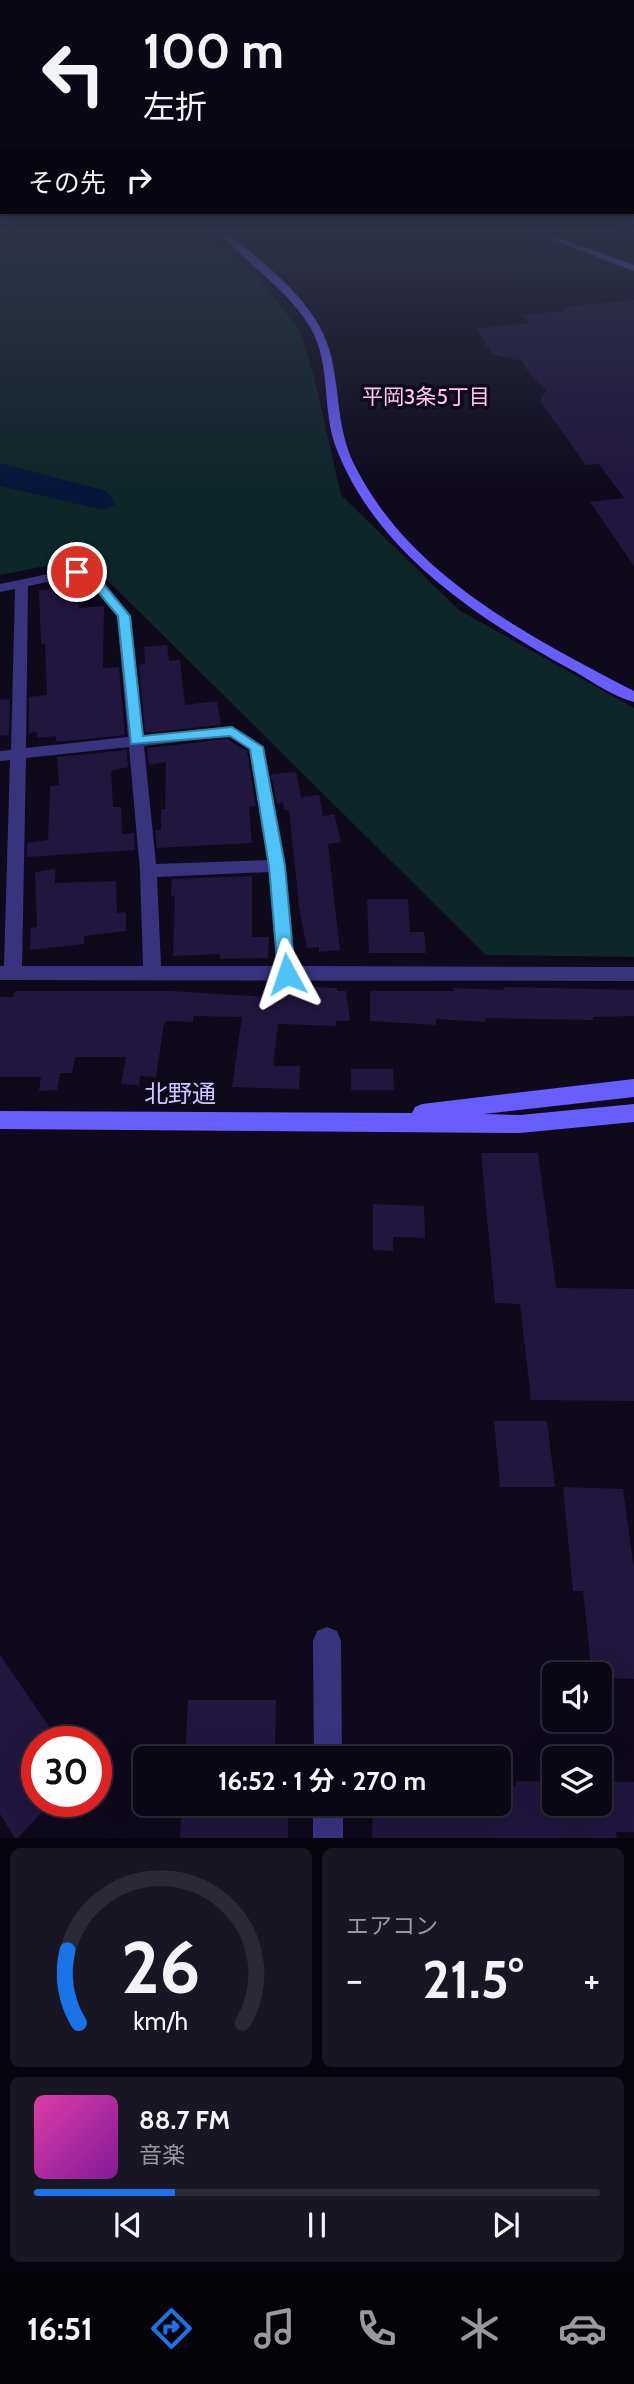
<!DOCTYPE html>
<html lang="ja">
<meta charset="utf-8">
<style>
body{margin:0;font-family:Cabin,"Noto Sans JP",sans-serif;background:#181622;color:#f1f3f6;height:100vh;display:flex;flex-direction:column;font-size:26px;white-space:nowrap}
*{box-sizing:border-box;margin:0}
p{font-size:23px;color:#999aa0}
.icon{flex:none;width:38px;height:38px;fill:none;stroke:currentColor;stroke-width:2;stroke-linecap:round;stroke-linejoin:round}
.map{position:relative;height:1838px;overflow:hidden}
.sheet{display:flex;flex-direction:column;gap:10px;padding:10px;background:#06040c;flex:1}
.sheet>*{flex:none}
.banner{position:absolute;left:0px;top:0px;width:635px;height:214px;box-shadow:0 7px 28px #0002,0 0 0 2px #2a2934;background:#0a0815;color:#f1f3f6;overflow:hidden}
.fabs{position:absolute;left:542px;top:1662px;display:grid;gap:14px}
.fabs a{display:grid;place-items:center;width:70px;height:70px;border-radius:10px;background:#0a0815;box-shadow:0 7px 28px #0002,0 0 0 2px #2a2934;font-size:35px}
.speed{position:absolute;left:21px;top:1726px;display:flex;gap:14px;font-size:35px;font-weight:700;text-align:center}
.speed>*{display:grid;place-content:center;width:91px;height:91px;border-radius:50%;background:#0a0815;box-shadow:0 7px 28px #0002,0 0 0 2px #2a2934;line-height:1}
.speed .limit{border:10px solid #d22;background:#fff;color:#111}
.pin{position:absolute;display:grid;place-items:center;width:60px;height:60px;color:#fff;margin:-30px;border:4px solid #fff;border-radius:50%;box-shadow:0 2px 7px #0007}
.me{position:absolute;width:77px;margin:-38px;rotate:355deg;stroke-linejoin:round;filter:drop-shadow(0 0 5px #0008)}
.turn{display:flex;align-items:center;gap:24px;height:147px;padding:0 28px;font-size:32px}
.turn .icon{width:91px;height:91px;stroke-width:2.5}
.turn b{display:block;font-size:49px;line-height:60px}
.then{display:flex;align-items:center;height:66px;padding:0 28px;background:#0003;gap:14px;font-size:26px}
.big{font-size:52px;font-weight:700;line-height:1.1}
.sheet .tile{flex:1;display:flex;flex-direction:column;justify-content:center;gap:10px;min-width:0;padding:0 24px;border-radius:10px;background:#181622}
.sheet .dial{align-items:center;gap:0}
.dial svg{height:182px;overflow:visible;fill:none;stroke:#2a2934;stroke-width:7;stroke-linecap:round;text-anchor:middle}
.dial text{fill:#f1f3f6;stroke:none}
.song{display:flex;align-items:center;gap:21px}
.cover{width:84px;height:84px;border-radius:10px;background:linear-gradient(135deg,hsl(320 70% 55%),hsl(290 70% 35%))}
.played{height:7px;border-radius:4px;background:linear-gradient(90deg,#1a73e8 25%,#2a2934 25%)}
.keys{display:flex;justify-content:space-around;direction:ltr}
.heat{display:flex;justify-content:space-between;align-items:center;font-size:38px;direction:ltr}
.sheet .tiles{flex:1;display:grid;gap:10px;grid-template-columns:1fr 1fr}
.tile:last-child{grid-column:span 2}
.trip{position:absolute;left:133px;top:1746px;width:378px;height:70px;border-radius:10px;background:#0a0815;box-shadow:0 7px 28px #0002,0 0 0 2px #2a2934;font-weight:700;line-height:70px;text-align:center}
.tab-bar{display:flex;height:112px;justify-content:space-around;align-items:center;background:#040308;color:#999aa0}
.tab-bar .icon{width:49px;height:49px}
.tab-bar .current{color:#1a73e8}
.tab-bar b{font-size:32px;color:#f1f3f6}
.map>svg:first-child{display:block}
.green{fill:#0d2627}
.water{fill:#061739}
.building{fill:#20163e}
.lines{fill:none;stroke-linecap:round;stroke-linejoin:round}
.street{fill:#39337e;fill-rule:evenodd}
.secondary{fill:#685dff;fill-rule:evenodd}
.route{fill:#4fc3f7;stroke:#337fa1;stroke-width:2}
.labels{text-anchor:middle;stroke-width:7;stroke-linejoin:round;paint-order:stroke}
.far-neighbourhood-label{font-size:21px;fill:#ffc8e9;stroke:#0e0a1c}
.street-label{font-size:24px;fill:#cfc6ff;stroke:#0e0a1c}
</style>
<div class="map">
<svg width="634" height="1838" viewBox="0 0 634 1838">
<rect width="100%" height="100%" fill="#0e0a1c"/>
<path class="green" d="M 0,232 L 208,232 L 260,280 L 300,331 L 314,377 L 341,495 L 459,610 L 634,708 L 634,957 L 486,955 L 94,567 L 66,562 L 0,575 Z"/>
<path class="water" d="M 0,463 L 106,491 L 116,504 L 104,510 L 0,486 Z"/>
<g class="building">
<path d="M 634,300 L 634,566 L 590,502 L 624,498 L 599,464 L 586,465 L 540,401 L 546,390 L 529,373 L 522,361 L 492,354 L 475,328 L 529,323 L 522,315 L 565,311 L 561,307 Z"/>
<path d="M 77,580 L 79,608 L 104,606 L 103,668 L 119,667 L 125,735 L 56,742 L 56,736 L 37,738 L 37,732 L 29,733 L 29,697 L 47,695 L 45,644 L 41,644 L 39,590 L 54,589 L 53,584 Z"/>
<path d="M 167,645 L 169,661 L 180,660 L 185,705 L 217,701 L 221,725 L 145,733 L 139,665 L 145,663 L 144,647 Z"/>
<path d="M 10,699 L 9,735 L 0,736 L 0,700 Z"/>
<path d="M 227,739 L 247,751 L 256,806 L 249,807 L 252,843 L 157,848 L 155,830 L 161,830 L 161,809 L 165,809 L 166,762 L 149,765 L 147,748 Z"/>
<path d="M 127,750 L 128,767 L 111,771 L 113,807 L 121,807 L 122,834 L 134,833 L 135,850 L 27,857 L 27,843 L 48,840 L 50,786 L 59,785 L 57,757 Z"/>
<path d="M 296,772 L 301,797 L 319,795 L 323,816 L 334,814 L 341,842 L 328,844 L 340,950 L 319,952 L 319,947 L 307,948 L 299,907 L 289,810 L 284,810 L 283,803 L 277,804 L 271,774 Z"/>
<path d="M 55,869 L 55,883 L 116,881 L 117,913 L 126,912 L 126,931 L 84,936 L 84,944 L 30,950 L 31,928 L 37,927 L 35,872 Z"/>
<path d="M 252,876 L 252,937 L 269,937 L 268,958 L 220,959 L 220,954 L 173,956 L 175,896 L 171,896 L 172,879 Z"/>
<path d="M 367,899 L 408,899 L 410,932 L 424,932 L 426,953 L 369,953 Z"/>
<path d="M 286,986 L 337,988 L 337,991 L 346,991 L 350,1021 L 336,1021 L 336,1026 L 278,1024 L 273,1066 L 300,1066 L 299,1089 L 232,1087 L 242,1017 L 193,1016 L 193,1022 L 166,1021 L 164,1024 L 156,1077 L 140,1076 L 139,1085 L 121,1084 L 126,1057 L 75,1057 L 72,1073 L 60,1073 L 57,1090 L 39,1091 L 41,1077 L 0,1077 L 0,997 L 13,997 L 15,991 L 170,991 L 286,998 Z"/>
<path d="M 503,987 L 634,990 L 634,1016 L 593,1017 L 593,1020 L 485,1018 L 486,1022 L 436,1019 L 436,1025 L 370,1021 L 370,991 L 454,991 L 454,988 L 504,990 Z"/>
<path d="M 351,1069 L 393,1069 L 394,1090 L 351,1090 Z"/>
<path d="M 481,1153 L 538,1153 L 556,1288 L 634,1289 L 634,1401 L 531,1400 L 520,1304 L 495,1303 Z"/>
<path d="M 373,1204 L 424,1206 L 425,1238 L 393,1237 L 393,1251 L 373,1250 Z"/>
<path d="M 494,1421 L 547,1421 L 555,1487 L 500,1487 Z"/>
<path d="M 563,1487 L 623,1489 L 634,1569 L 634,1679 L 600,1678 L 600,1675 L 592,1675 L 583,1591 L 573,1591 Z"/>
<path d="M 0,1655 L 59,1741 L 37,1741 L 37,1801 L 52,1801 L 18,1838 L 15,1838 L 0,1814 Z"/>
<path d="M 188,1700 L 276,1700 L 275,1749 L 258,1750 L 258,1759 L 185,1759 Z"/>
<path d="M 516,1781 L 555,1782 L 555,1804 L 600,1804 L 600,1781 L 634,1782 L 634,1832 L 616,1832 L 617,1838 L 372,1838 L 373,1804 L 499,1804 L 499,1786 L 516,1786 Z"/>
<path d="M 182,1804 L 288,1804 L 288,1838 L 180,1838 Z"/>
</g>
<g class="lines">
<g class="street">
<path d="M 590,232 L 601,232 L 611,235 L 634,232 L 634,237 L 610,241 Z"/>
<path d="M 77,568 L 94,570 L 131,616 L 143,736 L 232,726 L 264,747 L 285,866 L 295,966 L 634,967 L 634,981 L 0,980 L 0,966 L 4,966 L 10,760 L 0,761 L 0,751 L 11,750 L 15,589 L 0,592 L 0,584 ZM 77,576 L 85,577 L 117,616 L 128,737 L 26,748 L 28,586 ZM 229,736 L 249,749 L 268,860 L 156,864 L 144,746 ZM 129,747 L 140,871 L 143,966 L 22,966 L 26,758 ZM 269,872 L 277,966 L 161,966 L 157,877 Z"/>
<path d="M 327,1627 L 337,1631 L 341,1641 L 342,1759 L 314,1759 L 313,1641 L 317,1631 Z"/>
<rect x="313" y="1804" width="30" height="34"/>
</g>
<g class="secondary">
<path d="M 218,232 L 227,232 C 265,265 319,303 331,356 C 340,393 337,429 354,464 C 409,576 529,636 634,691 L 634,702 C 611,696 589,679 568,668 C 476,617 377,552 337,450 C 321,411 332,364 310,327 C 286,288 248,265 218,232 Z"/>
<path d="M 532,232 L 543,232 L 634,265 L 634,271 Z"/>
<path d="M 634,1079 L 634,1097 L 484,1114 L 520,1115 L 634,1104 L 634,1122 L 520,1133 L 0,1129 L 0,1111 L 412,1113 L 415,1107 L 422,1104 Z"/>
</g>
</g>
<linearGradient id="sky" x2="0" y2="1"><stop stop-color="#08060f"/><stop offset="0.47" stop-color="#30334b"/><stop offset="1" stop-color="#30334b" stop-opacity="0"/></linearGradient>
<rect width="634" height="489" fill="url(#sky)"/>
<path class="route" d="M 77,568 L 93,571 L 130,616 L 143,736 L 232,727 L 263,747 L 285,866 L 295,974 L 293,978 L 281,978 L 278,974 L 269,866 L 250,749 L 230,736 L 131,744 L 118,616 L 85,576 L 73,574 L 73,569 Z"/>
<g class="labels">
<g class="far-neighbourhood-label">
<text x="426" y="404">平岡3条5丁目</text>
</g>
<g class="street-label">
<text x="180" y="1102">北野通</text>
</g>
</g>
</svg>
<div class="fabs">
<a><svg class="icon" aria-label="sound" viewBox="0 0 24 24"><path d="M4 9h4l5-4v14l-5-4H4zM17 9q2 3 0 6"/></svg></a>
<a><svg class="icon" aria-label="layers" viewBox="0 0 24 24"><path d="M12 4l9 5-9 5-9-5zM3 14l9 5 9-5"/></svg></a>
</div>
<div class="speed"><div class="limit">30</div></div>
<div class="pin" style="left:77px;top:572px;background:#d93025"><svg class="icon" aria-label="arrive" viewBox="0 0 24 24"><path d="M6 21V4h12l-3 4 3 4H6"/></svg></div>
<svg class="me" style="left:287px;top:974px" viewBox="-20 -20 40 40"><path d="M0-17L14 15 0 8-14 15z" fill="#4fc3f7" stroke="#fff" stroke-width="4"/></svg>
<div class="trip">16:52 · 1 分 · 270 m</div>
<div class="banner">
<div class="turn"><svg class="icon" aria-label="left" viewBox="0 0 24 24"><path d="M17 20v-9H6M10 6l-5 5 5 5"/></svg><div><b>100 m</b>左折</div></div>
<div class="then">その先<svg class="icon" aria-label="right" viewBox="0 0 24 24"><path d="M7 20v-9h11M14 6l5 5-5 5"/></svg></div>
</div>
</div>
<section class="sheet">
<div class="tiles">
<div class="tile dial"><svg viewBox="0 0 100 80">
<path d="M14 69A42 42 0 1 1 86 69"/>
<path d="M14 69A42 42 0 0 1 9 37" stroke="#1a73e8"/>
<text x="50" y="56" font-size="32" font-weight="700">26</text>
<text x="50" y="72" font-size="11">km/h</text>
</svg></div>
<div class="tile"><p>エアコン</p>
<div class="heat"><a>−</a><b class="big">21.5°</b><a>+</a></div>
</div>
<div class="tile">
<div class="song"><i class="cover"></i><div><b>88.7 FM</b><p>音楽</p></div></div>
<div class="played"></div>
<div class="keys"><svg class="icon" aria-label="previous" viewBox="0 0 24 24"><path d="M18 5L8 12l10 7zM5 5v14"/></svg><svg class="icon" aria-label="pause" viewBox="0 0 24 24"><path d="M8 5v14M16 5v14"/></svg><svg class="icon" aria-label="next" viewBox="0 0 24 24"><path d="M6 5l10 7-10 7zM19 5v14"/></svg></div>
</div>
</div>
</section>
<nav class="tab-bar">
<b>16:51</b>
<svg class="icon current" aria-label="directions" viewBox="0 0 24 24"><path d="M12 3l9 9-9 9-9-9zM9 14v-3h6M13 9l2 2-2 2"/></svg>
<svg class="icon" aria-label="music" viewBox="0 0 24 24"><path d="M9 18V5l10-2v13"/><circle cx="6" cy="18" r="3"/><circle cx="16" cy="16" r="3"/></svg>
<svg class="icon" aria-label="phone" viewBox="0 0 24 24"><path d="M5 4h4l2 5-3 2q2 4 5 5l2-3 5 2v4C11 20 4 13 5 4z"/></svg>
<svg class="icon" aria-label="climate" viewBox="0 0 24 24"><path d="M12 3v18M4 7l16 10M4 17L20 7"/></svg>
<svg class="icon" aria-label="car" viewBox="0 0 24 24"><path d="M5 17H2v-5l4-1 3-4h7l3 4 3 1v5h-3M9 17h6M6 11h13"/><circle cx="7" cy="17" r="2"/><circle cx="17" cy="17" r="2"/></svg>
</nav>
